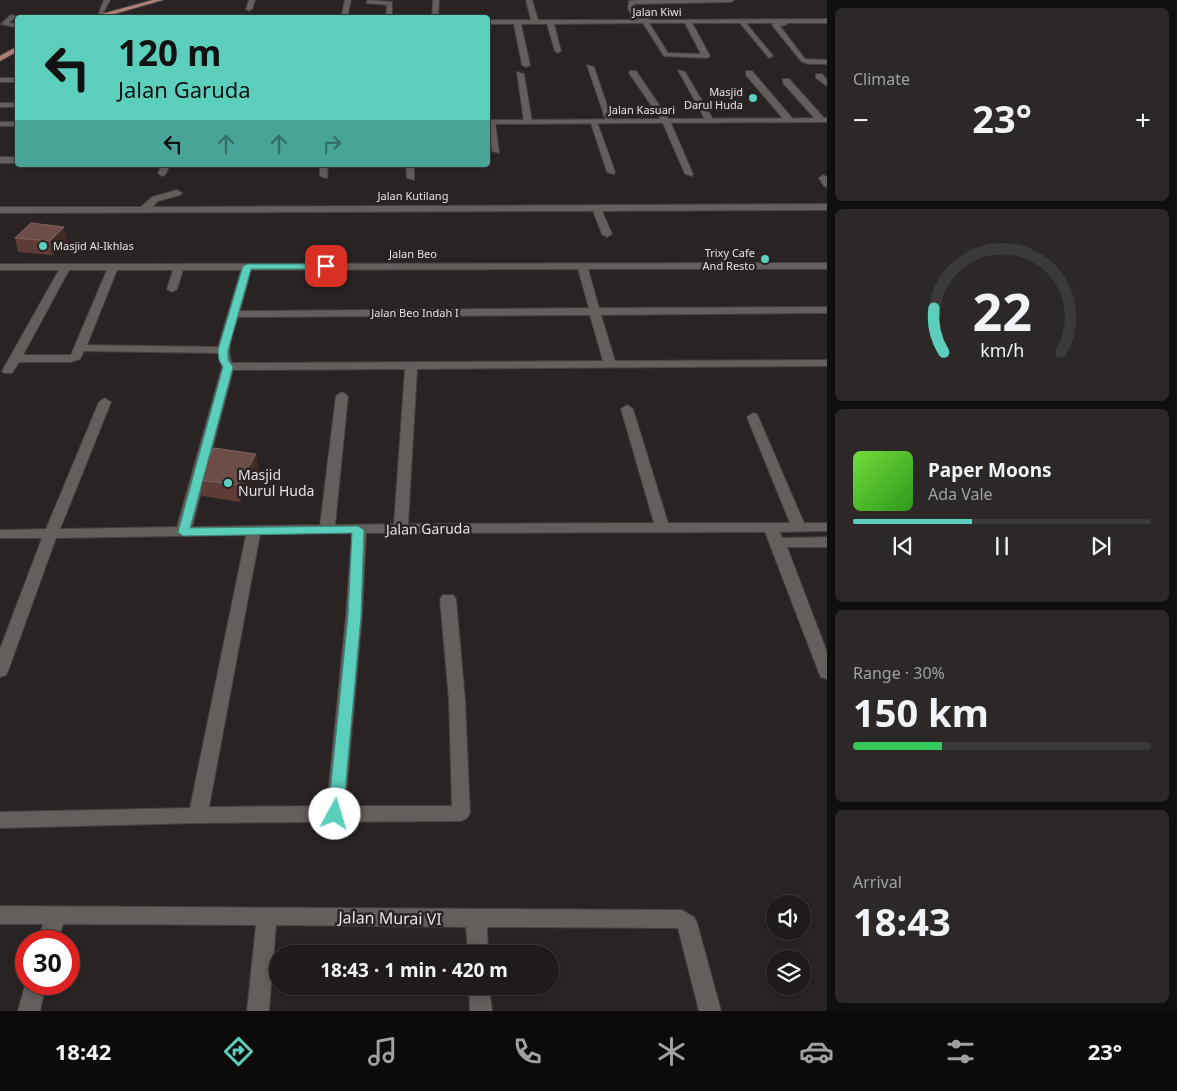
<!DOCTYPE html>
<meta charset="utf-8">
<style>
body{margin:0;font-family:"Noto Sans",sans-serif;background:#2c2827;color:#f1f3f6;height:100vh;display:flex;flex-direction:column;font-size:19px;white-space:nowrap}
*{box-sizing:border-box;margin:0}
p{font-size:16px;color:#a1a1a2}
.icon{flex:none;width:28px;height:28px;fill:none;stroke:currentColor;stroke-width:2;stroke-linecap:round;stroke-linejoin:round}
.map{position:relative;flex:1;overflow:hidden}
.details{display:flex;flex-direction:column;gap:8px;padding:8px;background:#110f0e;width:350px}
.details>*{flex:none}
.hud{position:absolute;left:15px;top:15px;width:475px;height:152px;border-radius:5px;box-shadow:0 2px 8px #0003,0 0 0 1px #3c3939;background:#5bcebc;color:#111;overflow:hidden}
.tools{position:absolute;left:766px;top:895px;display:grid;gap:10px}
.tools a{display:grid;place-items:center;width:45px;height:45px;border-radius:50%;background:#1f1b1a;box-shadow:0 2px 8px #0003,0 0 0 1px #3c3939;font-size:25px}
.speed{position:absolute;left:15px;top:930px;display:flex;gap:10px;font-size:25px;font-weight:700;text-align:center}
.speed>*{display:grid;place-content:center;width:65px;height:65px;border-radius:50%;background:#1f1b1a;box-shadow:0 2px 8px #0003,0 0 0 1px #3c3939;line-height:1}
.speed .limit{border:8px solid #d22;background:#fff;color:#111}
.pin{position:absolute;display:grid;place-items:center;width:42px;height:42px;color:#fff;margin:-21px;border-radius:10px;box-shadow:0 2px 8px #0006}
.me{position:absolute;width:55px;margin:-28px;rotate:6deg;stroke-linejoin:round;filter:drop-shadow(0 0 4px #0008)}
.turn{display:flex;align-items:center;gap:18px;height:105px;padding:0 20px;font-size:22px}
.turn .icon{width:65px;height:65px;stroke-width:2.5}
.turn b{display:block;font-size:35px;line-height:42px}
.lanes{display:flex;align-items:center;height:48px;padding:0 20px;background:#0003;justify-content:center;gap:25px;direction:ltr}
.lanes .off{opacity:.35}
.big{font-size:38px;font-weight:700;line-height:1.1}
.details .card{flex:1;display:flex;flex-direction:column;justify-content:center;gap:8px;min-width:0;padding:0 18px;border-radius:8px;background:#2c2827}
.details .dial{align-items:center;gap:0}
.dial svg{height:130px;overflow:visible;fill:none;stroke:#3c3939;stroke-width:7;stroke-linecap:round;text-anchor:middle}
.dial text{fill:#f1f3f6;stroke:none}
.song{display:flex;align-items:center;gap:15px}
.cover{width:60px;height:60px;border-radius:8px;background:linear-gradient(135deg,hsl(100 70% 55%),hsl(110 70% 35%))}
.played{height:5px;border-radius:2px;background:linear-gradient(90deg,#5bcebc 40%,#3c3939 40%)}
.keys{display:flex;justify-content:space-around;direction:ltr}
.heat{display:flex;justify-content:space-between;align-items:center;font-size:28px;direction:ltr}
.charge{height:8px;border-radius:4px;background:linear-gradient(90deg,#34c759 30%,#3c3939 0)}
.trip{position:absolute;left:269px;top:945px;width:290px;height:50px;border-radius:25px;background:#1f1b1a;box-shadow:0 2px 8px #0003,0 0 0 1px #3c3939;font-weight:700;line-height:50px;text-align:center}
.tabs{display:flex;height:80px;justify-content:space-around;align-items:center;background:#0c0b0a;color:#a1a1a2}
.tabs .icon{width:35px;height:35px}
.tabs .active{color:#5bcebc}
.tabs b{font-size:22px;color:#f1f3f6}
main{display:flex;flex:1;min-height:0}
.map>svg:first-child{display:block}
.lines{fill:none;stroke-linecap:round;stroke-linejoin:round}
.minor-casing{stroke:#44403f;stroke-width:2}
.tertiary-casing{stroke:#44403f;stroke-width:2}
.primary-casing{stroke:#44403f;stroke-width:2}
.minor{fill:#645e5d;fill-rule:evenodd}
.tertiary{fill:#645e5d;fill-rule:evenodd}
.primary{fill:#b08077;fill-rule:evenodd}
.wall{fill:#5e3b35}
.shaded-wall{fill:#432b26}
.building{fill:#6c4d47;stroke:#7f645f}
.route{fill:#5bcebc;stroke:#3b867a}
.poi-dot{fill:#5bcebc;stroke:#292423;stroke-width:2}
.labels{text-anchor:middle;stroke-width:5;stroke-linejoin:round;paint-order:stroke}
.far-street-label{font-size:11px;fill:#e4e1e0;stroke:#292423}
.far-poi-label{font-size:11px;fill:#e4e1e0;stroke:#292423;text-anchor:end}
.poi-label{font-size:14px;fill:#e4e1e0;stroke:#292423;text-anchor:start}
.street-label{font-size:14px;fill:#e4e1e0;stroke:#292423}
.near-street-label{font-size:16px;fill:#e4e1e0;stroke:#292423}
</style>
<main>
<div class="map">
<svg width="827" height="1011" viewBox="0 0 827 1011">
<rect width="100%" height="100%" fill="#292423"/>
<g class="lines">
<defs>
<g id="minor">
<path d="M 104,0 L 110,0 L 102,15 L 98,15 Z"/>
<path d="M 249,0 L 255,0 L 252,9 L 249,11 L 246,9 Z"/>
<path d="M 345,0 L 351,0 L 347,18 L 341,18 Z"/>
<path d="M 368,0 L 392,2 L 392,18 L 386,18 L 387,5 L 366,3 Z"/>
<path d="M 433,0 L 439,0 L 438,18 L 432,18 Z"/>
<path d="M 526,0 L 532,0 L 538,20 L 640,20 L 634,18 L 628,9 L 629,1 L 638,0 L 734,0 L 731,2 L 634,4 L 638,15 L 652,20 L 827,19 L 827,23 L 787,23 L 786,25 L 780,26 L 805,59 L 827,60 L 827,64 L 808,64 L 801,61 L 772,25 L 775,23 L 746,23 L 773,56 L 769,58 L 740,23 L 692,23 L 710,56 L 706,58 L 664,56 L 643,23 L 554,24 L 561,51 L 558,53 L 555,51 L 547,24 L 521,24 L 530,65 L 526,67 L 522,65 L 514,24 L 488,24 L 488,20 L 531,20 ZM 649,23 L 685,23 L 701,54 L 668,53 Z"/>
<path d="M 11,15 L 16,16 L 9,23 L 18,24 L 18,28 L 1,24 Z"/>
<path d="M 237,15 L 239,16 L 240,18 L 234,18 Z"/>
<path d="M 587,65 L 594,67 L 613,123 L 606,121 Z"/>
<path d="M 678,70 L 685,72 L 714,121 L 713,123 L 706,121 Z"/>
<path d="M 630,71 L 636,71 L 670,121 L 693,174 L 692,176 L 685,174 L 662,121 L 629,73 Z"/>
<path d="M 746,71 L 752,71 L 792,118 L 792,122 L 786,122 L 746,75 Z"/>
<path d="M 517,72 L 524,74 L 532,122 L 528,124 L 524,122 Z"/>
<path d="M 816,74 L 822,74 L 827,80 L 827,86 L 816,78 Z"/>
<rect x="0" y="78" width="18" height="4"/>
<path d="M 783,79 L 789,79 L 824,118 L 824,122 L 818,122 L 783,83 Z"/>
<rect x="0" y="103" width="18" height="4"/>
<path d="M 488,120 L 495,122 L 499,153 L 492,151 Z"/>
<path d="M 590,120 L 597,122 L 615,172 L 614,174 L 607,172 Z"/>
<rect x="0" y="157" width="18" height="6"/>
<path d="M 162,165 L 170,165 L 165,175 L 162,176 L 158,173 Z"/>
<path d="M 320,165 L 328,165 L 327,178 L 320,176 Z"/>
<path d="M 406,165 L 414,165 L 414,180 L 407,178 Z"/>
<path d="M 823,175 L 827,177 L 827,187 L 824,186 L 819,178 Z"/>
<path d="M 177,190 L 182,193 L 180,195 L 158,201 L 152,207 L 827,204 L 827,210 L 602,211 L 612,234 L 607,237 L 602,234 L 593,211 L 0,213 L 0,207 L 141,207 L 152,197 Z"/>
<path d="M 827,263 L 827,269 L 588,269 L 599,308 L 827,307 L 827,313 L 601,315 L 615,361 L 827,360 L 827,366 L 417,369 L 408,524 L 654,523 L 621,409 L 627,405 L 633,409 L 668,523 L 790,523 L 747,417 L 753,413 L 757,414 L 804,523 L 827,523 L 827,531 L 779,532 L 783,538 L 827,537 L 827,547 L 787,547 L 827,652 L 827,679 L 821,677 L 819,673 L 765,532 L 366,533 L 362,616 L 345,806 L 452,806 L 449,700 L 440,599 L 443,595 L 453,595 L 456,599 L 465,700 L 470,813 L 467,818 L 461,821 L 198,823 L 0,828 L 0,812 L 190,808 L 246,535 L 56,538 L 8,671 L 6,675 L 0,677 L 0,649 L 42,538 L 0,538 L 0,530 L 46,529 L 99,402 L 105,398 L 111,402 L 60,529 L 177,527 L 222,367 L 218,353 L 84,351 L 80,359 L 71,362 L 19,362 L 12,373 L 4,373 L 2,371 L 59,270 L 0,270 L 0,264 ZM 578,269 L 589,308 L 240,311 L 251,270 ZM 69,270 L 107,270 L 71,355 L 23,355 ZM 117,270 L 173,270 L 167,289 L 172,292 L 177,289 L 183,270 L 241,270 L 218,347 L 87,345 ZM 590,315 L 603,361 L 232,363 C 225,350 234,331 238,317 ZM 405,369 L 394,524 L 335,525 L 348,396 L 342,392 L 336,396 L 320,525 L 192,527 L 233,370 ZM 352,533 L 346,616 L 327,806 L 209,807 L 260,534 Z"/>
<path d="M 0,906 L 682,910 L 694,917 L 697,923 L 721,1011 L 699,1011 L 678,928 L 487,927 L 488,954 L 468,954 L 466,927 L 276,925 L 269,1011 L 247,1011 L 256,925 L 63,924 L 58,941 L 38,941 L 43,924 L 0,924 Z"/>
<path d="M 26,982 L 46,984 L 40,1011 L 18,1011 Z"/>
<path d="M 469,986 L 489,986 L 492,1011 L 470,1011 Z"/>
</g>
<g id="tertiary">
<path d="M 827,118 L 827,122 L 488,124 L 488,120 Z"/>
<rect x="0" y="122" width="18" height="4"/>
</g>
<g id="primary">
<path d="M 153,0 L 163,0 L 100,18 L 87,18 Z"/>
<path d="M 18,46 L 18,51 L 0,61 L 0,56 Z"/>
</g>
</defs>
<use href="#minor" class="minor-casing"/>
<use href="#tertiary" class="tertiary-casing"/>
<use href="#primary" class="primary-casing"/>
<use href="#minor" class="minor"/>
<use href="#tertiary" class="tertiary"/>
<use href="#primary" class="primary"/>
</g>
<g class="wall">
<path d="M 15,238 L 67,241 L 52,255 L 18,252 Z"/>
<path d="M 256,454 L 258,470 L 240,502 L 202,496 L 200,480 Z"/>
</g>
<g class="shaded-wall">
<path d="M 64,227 L 67,241 L 52,255 L 50,241 Z"/>
<path d="M 256,454 L 258,470 L 240,502 L 239,485 Z"/>
</g>
<g class="building">
<path d="M 31,223 L 64,227 L 50,241 L 15,238 Z"/>
<path d="M 214,448 L 256,454 L 239,485 L 200,480 L 204,465 Z"/>
</g>
<path class="route" d="M 248,264 L 326,264 L 330,266 L 326,269 L 251,269 L 228,350 L 228,360 L 233,367 L 190,528 L 358,526 L 364,530 L 361,616 L 343,814 L 341,818 L 335,820 L 330,818 L 328,814 L 348,616 L 352,533 L 183,536 L 178,532 L 223,367 L 219,360 L 218,350 L 243,266 Z"/>
<g class="poi-dot">
<circle cx="753" cy="98" r="5"/>
<circle cx="43" cy="246" r="5"/>
<circle cx="765" cy="259" r="5"/>
<circle cx="228" cy="483" r="5"/>
</g>
<g class="labels">
<g class="far-street-label">
<text x="657" y="16">Jalan Kiwi</text>
<text x="642" y="114">Jalan Kasuari</text>
<text x="413" y="200">Jalan Kutilang</text>
<text x="413" y="258">Jalan Beo</text>
<text x="415" y="317">Jalan Beo Indah I</text>
</g>
<g class="far-poi-label">
<text x="743" y="96">Masjid<tspan x="743" dy="13">Darul Huda</tspan></text>
<text x="53" y="250" text-anchor="start">Masjid Al-Ikhlas</text>
<text x="755" y="257">Trixy Cafe<tspan x="755" dy="13">And Resto</tspan></text>
</g>
<g class="poi-label">
<text x="238" y="480">Masjid<tspan x="238" dy="16">Nurul Huda</tspan></text>
</g>
<g class="street-label">
<text transform="translate(428 529) rotate(-1)" y="5">Jalan Garuda</text>
</g>
<g class="near-street-label">
<text transform="translate(390 918) rotate(1)" y="6">Jalan Murai VI</text>
</g>
</g>
</svg>
<div class="tools">
<a><svg class="icon" aria-label="sound" viewBox="0 0 24 24"><path d="M4 9h4l5-4v14l-5-4H4zM17 9q2 3 0 6"/></svg></a>
<a><svg class="icon" aria-label="layers" viewBox="0 0 24 24"><path d="M12 4l9 5-9 5-9-5zM3 14l9 5 9-5"/></svg></a>
</div>
<div class="speed"><div class="limit">30</div></div>
<div class="pin" style="left:326px;top:266px;background:#d93025"><svg class="icon" aria-label="arrive" viewBox="0 0 24 24"><path d="M6 21V4h12l-3 4 3 4H6"/></svg></div>
<svg class="me" style="left:335px;top:814px" viewBox="-20 -20 40 40"><circle r="19" fill="#fff"/><path d="M0-13L10 11 0 6-10 11z" fill="#5bcebc"/></svg>
<div class="trip">18:43 · 1 min · 420 m</div>
<div class="hud">
<div class="turn"><svg class="icon" aria-label="left" viewBox="0 0 24 24"><path d="M17 20v-9H6M10 6l-5 5 5 5"/></svg><div><b>120 m</b>Jalan Garuda</div></div>
<div class="lanes"><svg class="icon" aria-label="left" viewBox="0 0 24 24"><path d="M17 20v-9H6M10 6l-5 5 5 5"/></svg><svg class="icon off" aria-label="ahead" viewBox="0 0 24 24"><path d="M12 20V5M6 11l6-6 6 6"/></svg><svg class="icon off" aria-label="ahead" viewBox="0 0 24 24"><path d="M12 20V5M6 11l6-6 6 6"/></svg><svg class="icon off" aria-label="right" viewBox="0 0 24 24"><path d="M7 20v-9h11M14 6l5 5-5 5"/></svg></div>
</div>
</div>
<section class="details">
<div class="card"><p>Climate</p>
<div class="heat"><a>−</a><b class="big">23°</b><a>+</a></div>
</div>
<div class="card dial"><svg viewBox="0 0 100 80">
<path d="M14 69A42 42 0 1 1 86 69"/>
<path d="M14 69A42 42 0 0 1 8 42" stroke="#5bcebc"/>
<text x="50" y="56" font-size="32" font-weight="700">22</text>
<text x="50" y="72" font-size="11">km/h</text>
</svg></div>
<div class="card">
<div class="song"><i class="cover"></i><div><b>Paper Moons</b><p>Ada Vale</p></div></div>
<div class="played"></div>
<div class="keys"><svg class="icon" aria-label="previous" viewBox="0 0 24 24"><path d="M18 5L8 12l10 7zM5 5v14"/></svg><svg class="icon" aria-label="pause" viewBox="0 0 24 24"><path d="M8 5v14M16 5v14"/></svg><svg class="icon" aria-label="next" viewBox="0 0 24 24"><path d="M6 5l10 7-10 7zM19 5v14"/></svg></div>
</div>
<div class="card"><p>Range · 30%</p><b class="big">150 km</b><div class="charge"></div></div>
<div class="card"><p>Arrival</p><b class="big">18:43</b></div>
</section>
</main>
<nav class="tabs">
<b>18:42</b>
<svg class="icon active" aria-label="directions" viewBox="0 0 24 24"><path d="M12 3l9 9-9 9-9-9zM9 14v-3h6M13 9l2 2-2 2"/></svg>
<svg class="icon" aria-label="music" viewBox="0 0 24 24"><path d="M9 18V5l10-2v13"/><circle cx="6" cy="18" r="3"/><circle cx="16" cy="16" r="3"/></svg>
<svg class="icon" aria-label="phone" viewBox="0 0 24 24"><path d="M5 4h4l2 5-3 2q2 4 5 5l2-3 5 2v4C11 20 4 13 5 4z"/></svg>
<svg class="icon" aria-label="climate" viewBox="0 0 24 24"><path d="M12 3v18M4 7l16 10M4 17L20 7"/></svg>
<svg class="icon" aria-label="car" viewBox="0 0 24 24"><path d="M5 17H2v-5l4-1 3-4h7l3 4 3 1v5h-3M9 17h6M6 11h13"/><circle cx="7" cy="17" r="2"/><circle cx="17" cy="17" r="2"/></svg>
<svg class="icon" aria-label="filters" viewBox="0 0 24 24"><path d="M4 7h16M4 17h16"/><circle cx="9" cy="7" r="2"/><circle cx="15" cy="17" r="2"/></svg>
<b>23°</b>
</nav>
